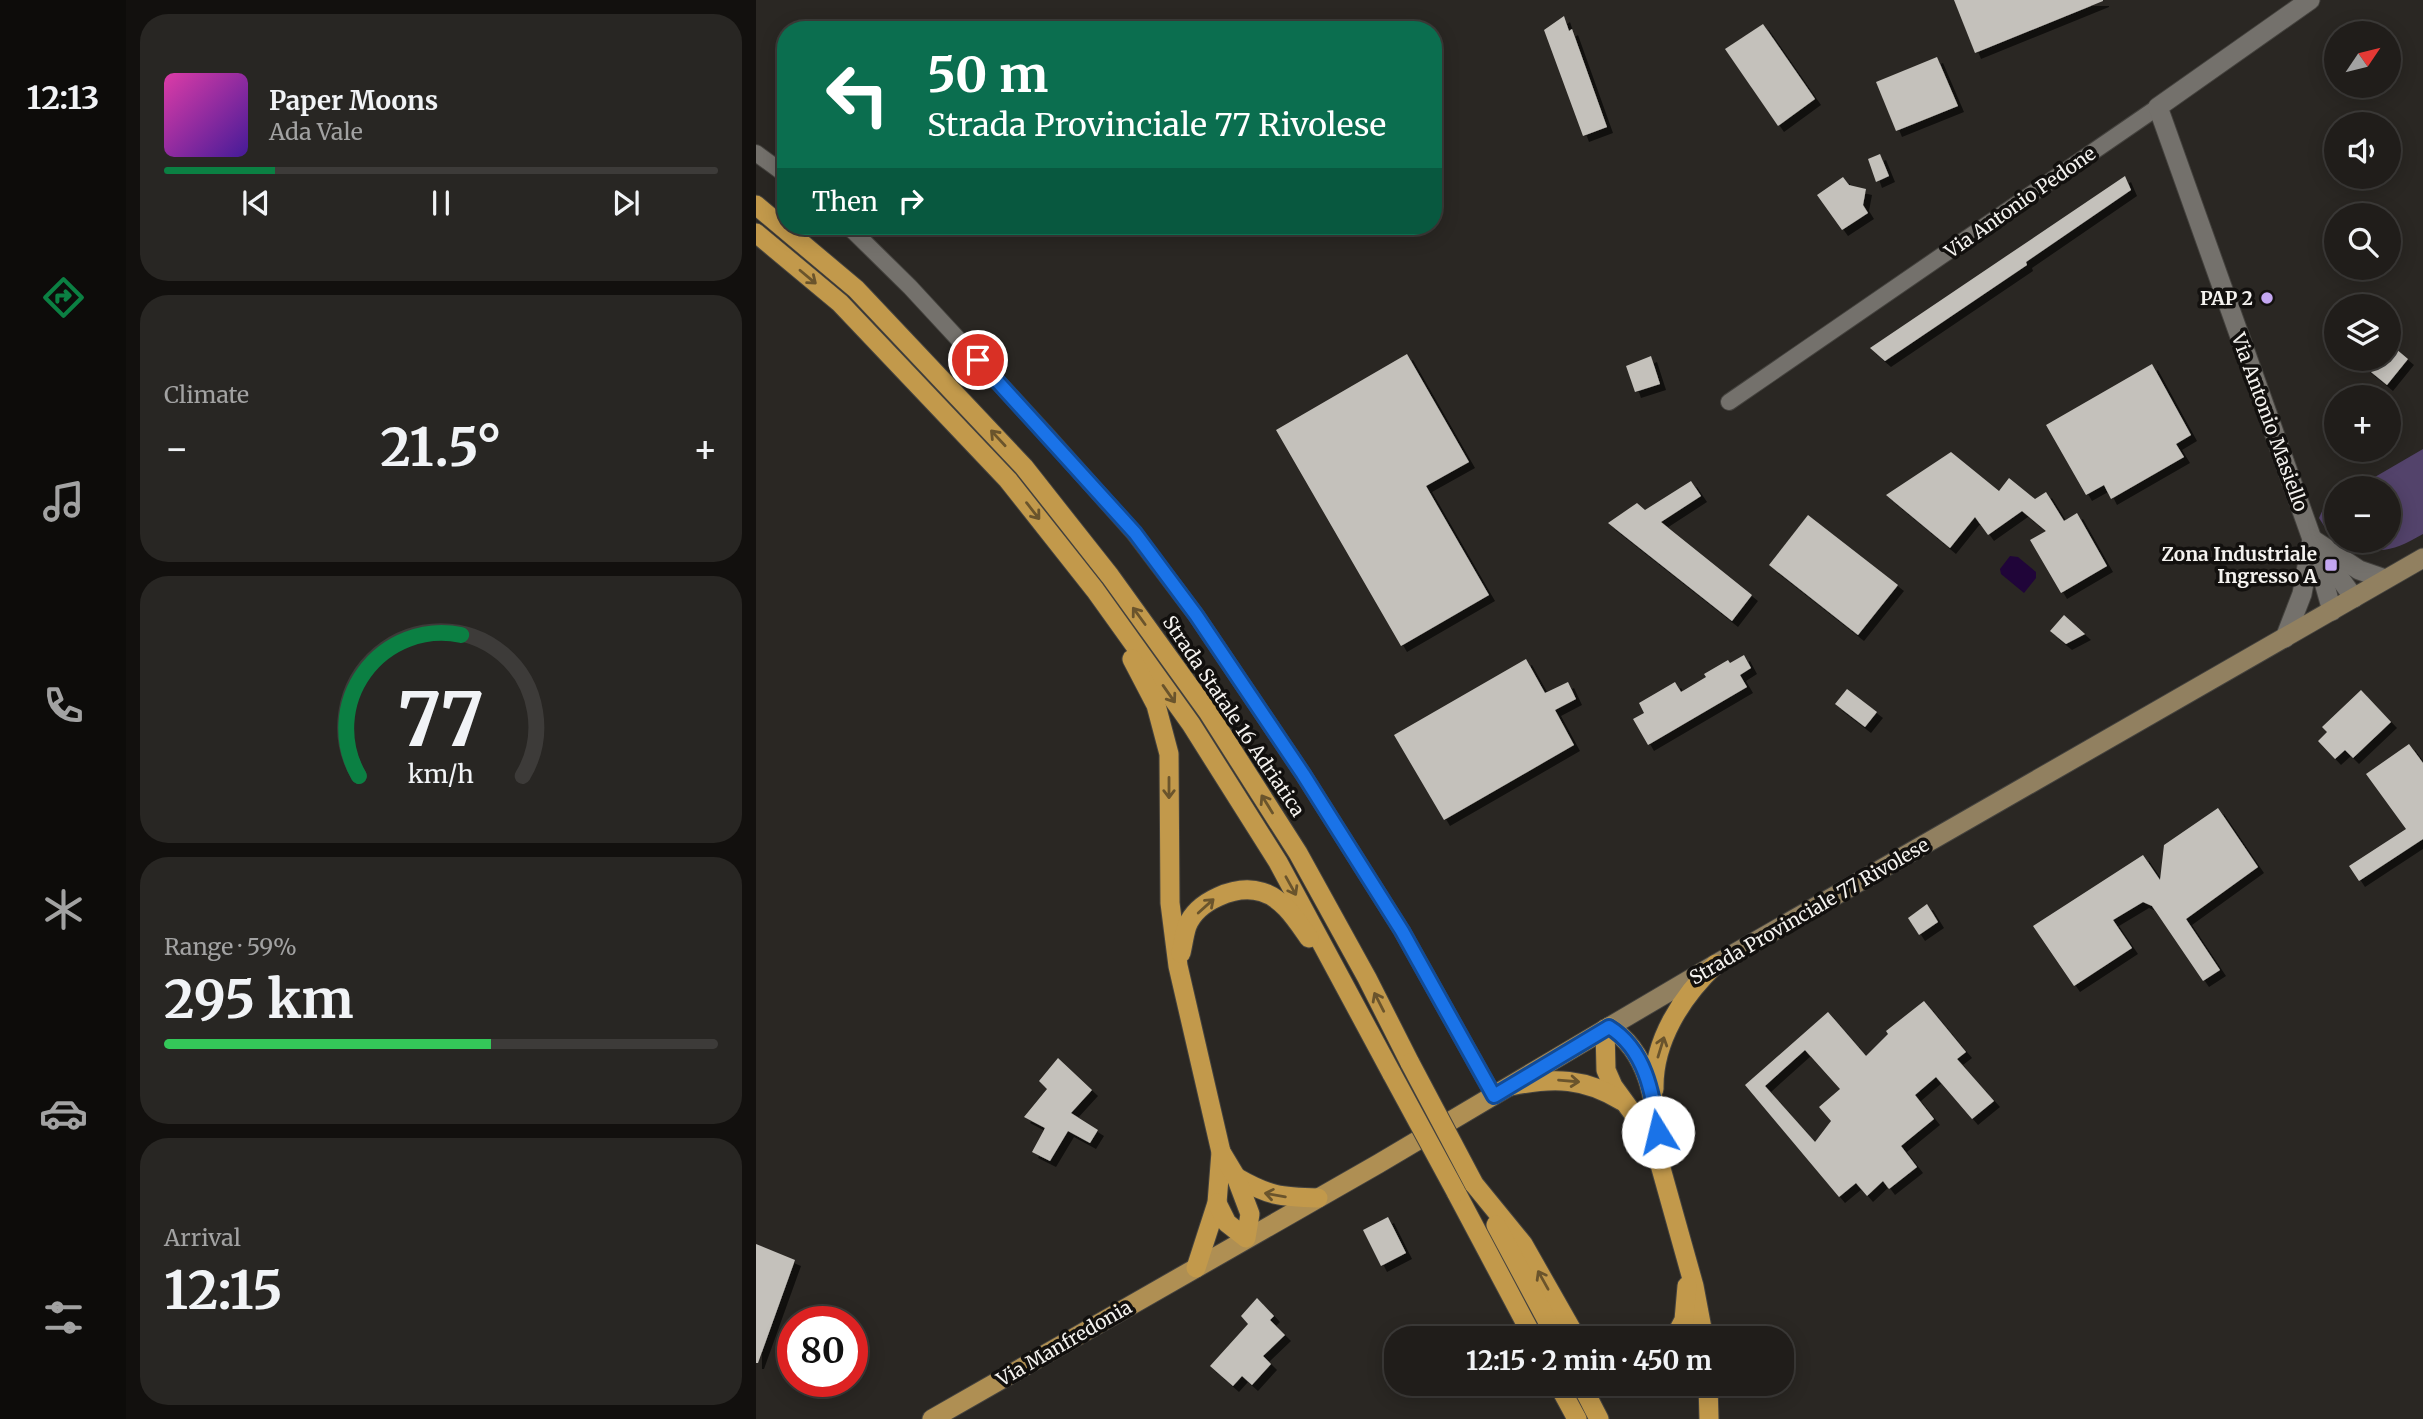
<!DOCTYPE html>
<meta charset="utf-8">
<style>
body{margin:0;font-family:Merriweather,serif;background:#282623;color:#f1f3f6;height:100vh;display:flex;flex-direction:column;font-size:26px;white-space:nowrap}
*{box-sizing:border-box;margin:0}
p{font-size:23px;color:#a2a2a2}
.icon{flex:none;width:38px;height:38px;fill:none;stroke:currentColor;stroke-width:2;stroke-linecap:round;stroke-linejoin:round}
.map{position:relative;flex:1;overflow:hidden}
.sheet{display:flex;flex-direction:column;gap:14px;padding:14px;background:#12100e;width:630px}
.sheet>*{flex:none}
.banner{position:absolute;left:21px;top:21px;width:665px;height:214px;border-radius:28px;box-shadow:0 4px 18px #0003,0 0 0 2px #3d3b39;background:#0b6e4f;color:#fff;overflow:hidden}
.needle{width:46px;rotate:55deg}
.buttons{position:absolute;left:1568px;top:21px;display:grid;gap:14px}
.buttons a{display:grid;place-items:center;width:77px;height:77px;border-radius:50%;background:#201d1a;box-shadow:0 4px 18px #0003,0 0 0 2px #3d3b39;font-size:35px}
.speed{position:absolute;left:21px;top:1306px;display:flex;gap:14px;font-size:35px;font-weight:700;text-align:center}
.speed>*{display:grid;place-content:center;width:91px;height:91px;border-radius:50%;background:#201d1a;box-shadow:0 4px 18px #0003,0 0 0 2px #3d3b39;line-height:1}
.speed .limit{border:10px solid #d22;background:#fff;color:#111}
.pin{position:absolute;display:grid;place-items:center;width:60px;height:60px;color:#fff;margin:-30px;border:4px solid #fff;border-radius:50%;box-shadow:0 2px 7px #0007}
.me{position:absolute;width:77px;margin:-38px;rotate:351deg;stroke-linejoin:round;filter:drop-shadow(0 0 5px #0008)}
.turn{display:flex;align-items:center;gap:24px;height:147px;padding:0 35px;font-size:32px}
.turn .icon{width:91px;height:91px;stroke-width:2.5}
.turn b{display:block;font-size:49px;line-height:60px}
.then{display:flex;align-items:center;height:66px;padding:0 35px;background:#0003;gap:14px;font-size:26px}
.big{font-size:52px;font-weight:700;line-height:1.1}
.sheet .widget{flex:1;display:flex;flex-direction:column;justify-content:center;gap:10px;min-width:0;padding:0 24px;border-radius:28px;background:#282623}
.sheet .dial{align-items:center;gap:0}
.dial svg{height:182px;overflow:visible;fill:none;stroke:#3d3b39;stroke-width:7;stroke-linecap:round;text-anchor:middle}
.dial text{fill:#f1f3f6;stroke:none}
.song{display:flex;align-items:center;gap:21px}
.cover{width:84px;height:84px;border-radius:10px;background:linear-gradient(135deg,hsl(320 70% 55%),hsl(260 70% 35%))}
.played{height:7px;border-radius:4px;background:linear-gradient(90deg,#0b8043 20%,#3d3b39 20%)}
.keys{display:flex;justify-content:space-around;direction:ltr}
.heat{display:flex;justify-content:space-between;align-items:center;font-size:38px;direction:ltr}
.charge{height:10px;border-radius:5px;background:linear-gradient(90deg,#34c759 59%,#3d3b39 0)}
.trip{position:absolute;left:628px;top:1326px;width:410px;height:70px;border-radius:28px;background:#201d1a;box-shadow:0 4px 18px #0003,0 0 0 2px #3d3b39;font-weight:700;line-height:70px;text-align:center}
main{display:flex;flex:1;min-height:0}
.tabs{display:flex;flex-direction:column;width:126px;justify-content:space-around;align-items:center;background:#0d0c0a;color:#a2a2a2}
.tabs .icon{width:49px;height:49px}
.tabs .on{color:#0b8043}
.tabs b{font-size:32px;color:#f1f3f6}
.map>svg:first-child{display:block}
.green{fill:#53436b}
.water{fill:#200539}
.building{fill:#c4c1bb;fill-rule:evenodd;filter:url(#shadow)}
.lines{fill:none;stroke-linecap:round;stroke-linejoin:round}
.minor-casing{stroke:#44423e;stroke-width:18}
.tertiary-casing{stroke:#44423e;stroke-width:21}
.secondary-casing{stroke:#44423e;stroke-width:21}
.primary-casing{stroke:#44423e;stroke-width:21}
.trunk-casing{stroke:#44423e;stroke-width:21}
.minor{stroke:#74716c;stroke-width:16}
.tertiary{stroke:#74716c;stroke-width:19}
.secondary{stroke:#918060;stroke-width:19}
.primary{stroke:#af8f53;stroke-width:19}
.trunk{stroke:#c2994b;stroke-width:19}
.trunk-bridge-casing{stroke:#44423e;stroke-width:21;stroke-linecap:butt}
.trunk-bridge{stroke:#c2994b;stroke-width:19}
.oneway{stroke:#6a542c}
.route-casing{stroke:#114b97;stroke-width:18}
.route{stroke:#1a73e8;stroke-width:12}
.poi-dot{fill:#c4a7f1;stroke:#12100e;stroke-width:2.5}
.labels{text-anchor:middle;stroke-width:7;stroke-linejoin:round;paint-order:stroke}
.street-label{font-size:19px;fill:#f4f2ef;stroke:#12100e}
.poi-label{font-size:19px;font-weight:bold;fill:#f4f2ef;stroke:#12100e;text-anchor:end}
</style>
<main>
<nav class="tabs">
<b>12:13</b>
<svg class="icon on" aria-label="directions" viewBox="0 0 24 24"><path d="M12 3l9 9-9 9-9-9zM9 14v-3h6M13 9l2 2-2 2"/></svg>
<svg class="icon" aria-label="music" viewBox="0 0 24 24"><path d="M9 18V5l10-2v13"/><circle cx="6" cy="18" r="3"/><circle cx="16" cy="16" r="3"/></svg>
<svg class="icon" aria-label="phone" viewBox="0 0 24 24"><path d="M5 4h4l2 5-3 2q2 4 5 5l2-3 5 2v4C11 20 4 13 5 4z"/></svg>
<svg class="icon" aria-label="climate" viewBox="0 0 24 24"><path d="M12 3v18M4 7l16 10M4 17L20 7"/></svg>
<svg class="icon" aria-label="car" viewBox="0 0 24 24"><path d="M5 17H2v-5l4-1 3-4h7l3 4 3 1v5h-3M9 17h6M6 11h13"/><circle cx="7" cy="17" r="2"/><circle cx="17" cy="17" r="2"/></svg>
<svg class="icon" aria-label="filters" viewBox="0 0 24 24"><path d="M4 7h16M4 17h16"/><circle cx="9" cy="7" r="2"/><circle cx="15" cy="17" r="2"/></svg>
</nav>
<section class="sheet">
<div class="widget">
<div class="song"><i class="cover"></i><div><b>Paper Moons</b><p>Ada Vale</p></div></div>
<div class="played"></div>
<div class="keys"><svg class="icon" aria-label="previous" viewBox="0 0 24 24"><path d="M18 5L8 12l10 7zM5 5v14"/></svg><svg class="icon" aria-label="pause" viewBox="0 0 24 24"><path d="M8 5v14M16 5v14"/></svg><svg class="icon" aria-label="next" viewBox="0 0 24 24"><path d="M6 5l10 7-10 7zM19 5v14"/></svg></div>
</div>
<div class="widget"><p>Climate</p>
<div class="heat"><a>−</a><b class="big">21.5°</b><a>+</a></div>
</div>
<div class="widget dial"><svg viewBox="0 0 100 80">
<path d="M14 69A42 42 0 1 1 86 69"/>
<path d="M14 69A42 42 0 0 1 59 7" stroke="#0b8043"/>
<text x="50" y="56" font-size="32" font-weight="700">77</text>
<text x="50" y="72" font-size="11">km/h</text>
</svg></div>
<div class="widget"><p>Range · 59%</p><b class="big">295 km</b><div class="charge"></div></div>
<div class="widget"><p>Arrival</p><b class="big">12:15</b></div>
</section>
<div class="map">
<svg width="1667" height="1419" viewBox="0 0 1667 1419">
<defs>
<filter id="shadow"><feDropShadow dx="6" dy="6" stdDeviation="0" flood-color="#0009"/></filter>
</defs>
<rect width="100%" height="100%" fill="#2a2723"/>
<g class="green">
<path d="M 1667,449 L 1667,534 C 1637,551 1624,556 1591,541 L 1633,541 L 1633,488 L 1600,488 Z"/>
<path d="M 1580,500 L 1580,535 L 1570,529 L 1563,518 L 1568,507 Z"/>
</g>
<path class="water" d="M 1254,556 L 1262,557 L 1280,572 L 1280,578 L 1268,593 L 1245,574 L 1244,569 Z"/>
<g class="building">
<path d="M 1198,0 L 1347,0 L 1347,1 L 1219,53 Z"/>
<path d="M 808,16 L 813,31 L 816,29 L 851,127 L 827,136 L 788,30 Z"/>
<path d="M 1007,24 L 1059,99 L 1022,126 L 969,49 Z"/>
<path d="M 1181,57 L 1202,106 L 1140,131 L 1120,82 Z"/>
<path d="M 1124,154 L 1133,176 L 1120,182 L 1112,159 Z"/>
<path d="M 1369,176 L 1375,190 L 1270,262 L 1271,265 L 1129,361 L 1114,348 Z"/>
<path d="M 1087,177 L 1093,185 L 1110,189 L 1107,205 L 1112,213 L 1086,230 L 1061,195 Z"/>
<path d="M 1633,343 L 1652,359 L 1631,385 L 1599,359 L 1633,359 Z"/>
<path d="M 651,354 L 713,462 L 670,486 L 733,595 L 645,646 L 520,430 Z"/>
<path d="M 895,356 L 904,384 L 879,392 L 870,366 Z"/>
<path d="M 1396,364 L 1435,435 L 1420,444 L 1428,457 L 1355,499 L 1348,485 L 1330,495 L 1290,425 Z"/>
<path d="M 1195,452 L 1243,491 L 1253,478 L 1279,499 L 1290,492 L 1308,521 L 1321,513 L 1351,566 L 1305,593 L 1274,540 L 1290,531 L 1266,511 L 1232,535 L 1219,517 L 1194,548 L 1130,495 Z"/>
<path d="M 935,481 L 945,496 L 905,522 L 996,595 L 976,621 L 852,523 L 881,503 L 889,510 Z"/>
<path d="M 1052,515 L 1142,585 L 1102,635 L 1013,565 Z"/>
<path d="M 1308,615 L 1329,634 L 1310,644 L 1294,631 Z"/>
<path d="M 988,655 L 995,668 L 984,675 L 991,687 L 892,745 L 877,719 L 888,713 L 883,703 L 919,682 L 925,692 L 950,677 L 948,674 L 972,660 L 974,663 Z"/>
<path d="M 770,659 L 789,693 L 812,682 L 820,699 L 799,710 L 818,745 L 688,820 L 638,735 Z"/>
<path d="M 1091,689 L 1121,712 L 1109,727 L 1079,704 Z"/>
<path d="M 1605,690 L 1635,722 L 1597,758 L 1589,750 L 1579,759 L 1562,741 L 1571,732 L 1566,727 Z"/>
<path d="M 1653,744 L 1667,763 L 1667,839 L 1603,881 L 1593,866 L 1650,829 L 1610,774 Z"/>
<path d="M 1462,808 L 1502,867 L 1430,919 L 1464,970 L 1447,981 L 1396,906 L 1387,902 L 1357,920 L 1376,948 L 1318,986 L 1277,926 L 1387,855 L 1404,880 L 1408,845 Z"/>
<path d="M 1171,904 L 1182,922 L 1163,935 L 1152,918 Z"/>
<path d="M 1168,1001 L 1210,1052 L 1201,1059 L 1238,1101 L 1216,1119 L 1180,1077 L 1159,1095 L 1178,1119 L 1145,1146 L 1161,1167 L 1133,1189 L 1127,1181 L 1111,1196 L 1100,1183 L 1083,1197 L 989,1085 L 1072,1012 L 1110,1056 L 1132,1034 L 1130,1031 ZM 1049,1050 L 1084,1089 L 1063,1107 L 1075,1121 L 1059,1142 L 1009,1086 Z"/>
<path d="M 302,1058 L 336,1090 L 315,1113 L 342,1130 L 334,1143 L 312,1131 L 294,1161 L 276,1152 L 289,1128 L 268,1117 L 291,1089 L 283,1081 Z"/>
<path d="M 632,1217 L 650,1253 L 625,1266 L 607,1230 Z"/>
<path d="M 0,1244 L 39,1260 L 2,1363 L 0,1363 Z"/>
<path d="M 501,1298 L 518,1316 L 514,1320 L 529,1335 L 507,1356 L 515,1364 L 496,1385 L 486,1376 L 477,1386 L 454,1366 L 492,1324 L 485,1316 Z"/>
</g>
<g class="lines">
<defs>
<g id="minor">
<path d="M 0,153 L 30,175"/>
<path d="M 92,226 L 154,287 L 290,434 L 378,533 L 440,615 L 547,774 L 646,931 L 738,1096"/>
<path d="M 973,402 L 1402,107"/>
</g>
<g id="tertiary">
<path d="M 1554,0 L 1402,107 L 1556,539 L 1576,611"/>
<path d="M 1556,539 L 1603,570 L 1629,579"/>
<path d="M 1565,552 L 1598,598"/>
<path d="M 1529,638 L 1546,594 L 1555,544"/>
</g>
<path id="secondary" d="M 853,1027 L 960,964 L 1667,558"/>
<path id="primary" d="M 176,1419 L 622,1164 L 853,1027"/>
<g id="trunk">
<path d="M 0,205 L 100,289 L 268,467 L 354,576 L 452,712 L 542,853 L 611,978 L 654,1063"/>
<path d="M 0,233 L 84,303 L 252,480 L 339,590 L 435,724 L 522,862 L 636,1074"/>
<path d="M 376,659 L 400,705 L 413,754 L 414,903 L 422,966 L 465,1152 L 461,1203 L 440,1268"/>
<path d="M 425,953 C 427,945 428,935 431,926 C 441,901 480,884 506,892 C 527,898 541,921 553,938"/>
<path d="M 853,1027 C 894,1052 899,1104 904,1147"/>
<path d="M 849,1029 L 850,1070 L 857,1086 L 889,1130 L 901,1154 L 938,1286 L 948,1339"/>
<path d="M 755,1086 C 798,1077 829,1078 866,1101"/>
<path d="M 898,1089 C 897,1041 926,996 960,964"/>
<path d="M 480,1177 C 513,1196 524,1197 562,1198"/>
<path d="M 718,1184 L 767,1244 L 821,1339"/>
<path d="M 700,1192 L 778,1339"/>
<path d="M 461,1203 L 471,1223 L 490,1238 L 494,1214 L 480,1177 L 465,1152"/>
<path d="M 740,1225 L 801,1339"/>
<path d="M 918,1339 L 928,1320 L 931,1286"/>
<path d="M 802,1384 L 821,1419"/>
<path d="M 825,1384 L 843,1419"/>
<path d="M 952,1384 L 953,1419"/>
</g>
</defs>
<use href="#minor" class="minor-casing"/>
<use href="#tertiary" class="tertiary-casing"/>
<use href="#secondary" class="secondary-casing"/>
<use href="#primary" class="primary-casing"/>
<use href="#trunk" class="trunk-casing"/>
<use href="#minor" class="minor"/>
<use href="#tertiary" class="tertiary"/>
<use href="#secondary" class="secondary"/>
<use href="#primary" class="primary"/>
<use href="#trunk" class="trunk"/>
<defs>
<g id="trunk-bridge">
<path d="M 654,1063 L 718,1184"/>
<path d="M 636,1074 L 700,1192"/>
</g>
</defs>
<use href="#trunk-bridge" class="trunk-bridge-casing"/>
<use href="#trunk-bridge" class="trunk-bridge"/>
</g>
<defs><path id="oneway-shaft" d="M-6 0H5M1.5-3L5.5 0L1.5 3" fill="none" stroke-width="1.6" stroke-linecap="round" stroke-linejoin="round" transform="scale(1.75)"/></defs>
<g class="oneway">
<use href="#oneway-shaft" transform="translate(52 277) rotate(40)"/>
<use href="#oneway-shaft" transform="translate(242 438) rotate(-133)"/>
<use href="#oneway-shaft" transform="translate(277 511) rotate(52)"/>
<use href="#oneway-shaft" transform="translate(383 616) rotate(-126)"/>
<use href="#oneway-shaft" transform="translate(413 694) rotate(55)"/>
<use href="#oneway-shaft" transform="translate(413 788) rotate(90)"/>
<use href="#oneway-shaft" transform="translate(511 804) rotate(-122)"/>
<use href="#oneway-shaft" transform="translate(535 886) rotate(61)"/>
<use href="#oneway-shaft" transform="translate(450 906) rotate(-42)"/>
<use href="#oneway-shaft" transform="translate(623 1002) rotate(-117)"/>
<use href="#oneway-shaft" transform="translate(905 1047) rotate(-73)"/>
<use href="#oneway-shaft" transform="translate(813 1081) rotate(5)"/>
<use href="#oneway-shaft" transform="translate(519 1195) rotate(-170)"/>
<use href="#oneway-shaft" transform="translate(787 1280) rotate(-119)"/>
</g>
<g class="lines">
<defs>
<path id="route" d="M 222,360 L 379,533 L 440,615 L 547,774 L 646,931 L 738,1096 L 853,1027 C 889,1049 897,1093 902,1132"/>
</defs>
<use href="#route" class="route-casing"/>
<use href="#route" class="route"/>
</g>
<g class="poi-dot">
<circle cx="1511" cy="298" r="7"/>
<rect x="1568" y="558" width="14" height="14" rx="3.5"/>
</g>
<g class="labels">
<g class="street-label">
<text transform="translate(1264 202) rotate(-35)" y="7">Via Antonio Pedone</text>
<text transform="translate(1514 422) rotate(70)" y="7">Via Antonio Masiello</text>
<text transform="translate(478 716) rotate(56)" y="7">Strada Statale 16 Adriatica</text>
<text transform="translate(1053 911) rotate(-30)" y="7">Strada Provinciale 77 Rivolese</text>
<text transform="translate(308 1343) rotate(-30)" y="7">Via Manfredonia</text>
</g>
<g class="poi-label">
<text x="1497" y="305">PAP 2</text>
<text x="1561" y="561">Zona Industriale<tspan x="1561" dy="22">Ingresso A</tspan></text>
</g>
</g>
</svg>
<div class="buttons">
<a><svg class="needle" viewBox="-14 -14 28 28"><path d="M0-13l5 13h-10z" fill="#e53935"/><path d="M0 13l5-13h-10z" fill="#a2a2a2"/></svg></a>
<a><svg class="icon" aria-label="sound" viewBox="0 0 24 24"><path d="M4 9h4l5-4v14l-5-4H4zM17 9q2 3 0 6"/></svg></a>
<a><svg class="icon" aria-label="search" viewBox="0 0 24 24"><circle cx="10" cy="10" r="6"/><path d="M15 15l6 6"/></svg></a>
<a><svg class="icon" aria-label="layers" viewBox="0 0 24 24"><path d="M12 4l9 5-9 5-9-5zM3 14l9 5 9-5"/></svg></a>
<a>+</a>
<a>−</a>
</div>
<div class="speed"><div class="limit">80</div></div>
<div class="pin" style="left:222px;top:360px;background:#d93025"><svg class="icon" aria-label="arrive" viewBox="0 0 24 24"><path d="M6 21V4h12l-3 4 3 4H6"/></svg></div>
<svg class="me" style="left:902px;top:1132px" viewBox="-20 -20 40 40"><circle r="19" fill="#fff"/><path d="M0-13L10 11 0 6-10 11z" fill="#1a73e8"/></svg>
<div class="trip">12:15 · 2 min · 450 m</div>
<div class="banner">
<div class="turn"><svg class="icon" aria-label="left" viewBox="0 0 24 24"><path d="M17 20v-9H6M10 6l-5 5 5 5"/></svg><div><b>50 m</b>Strada Provinciale 77 Rivolese</div></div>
<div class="then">Then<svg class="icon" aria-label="right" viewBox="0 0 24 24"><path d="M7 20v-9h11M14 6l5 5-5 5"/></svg></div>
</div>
</div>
</main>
